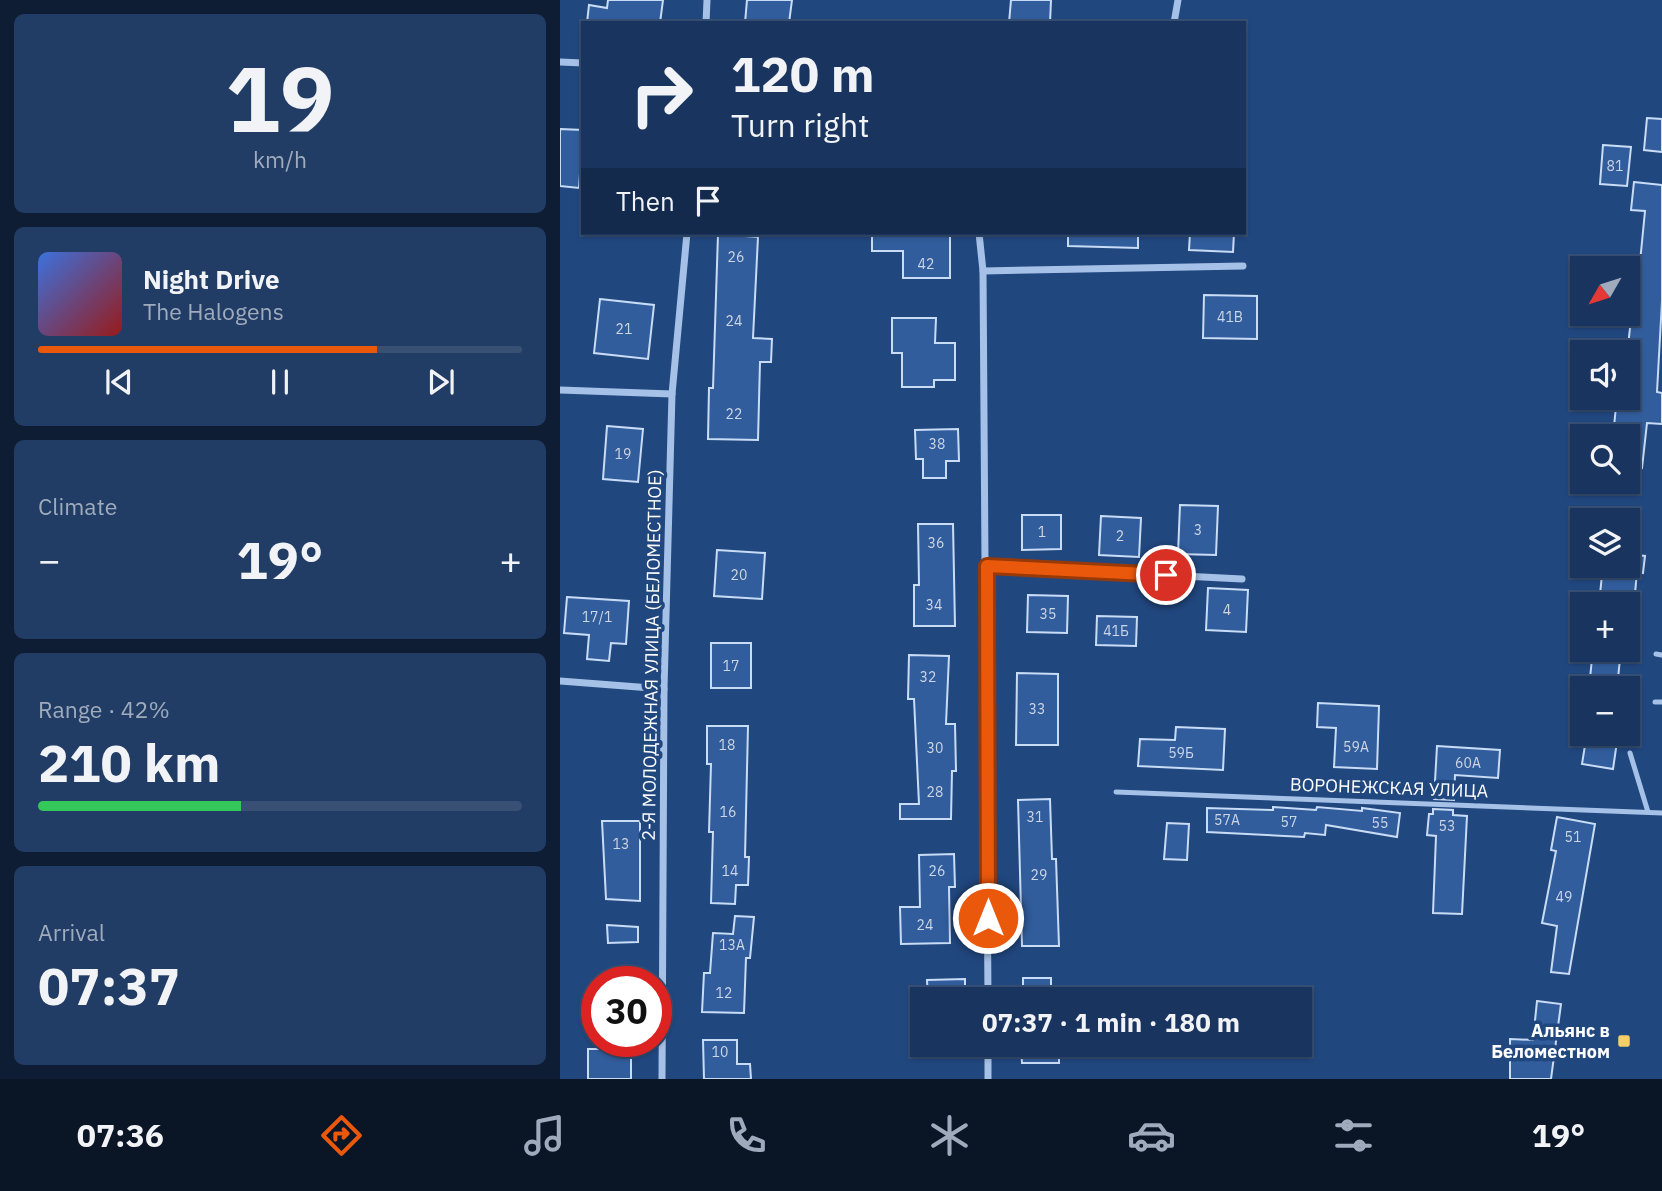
<!DOCTYPE html>
<meta charset="utf-8">
<style>
body{margin:0;font-family:"IBM Plex Sans",sans-serif;background:#223d65;color:#f1f3f6;height:100vh;display:flex;flex-direction:column;font-size:26px;white-space:nowrap}
*{box-sizing:border-box;margin:0}
p{font-size:23px;color:#9fabbd}
.icon{flex:none;width:38px;height:38px;fill:none;stroke:currentColor;stroke-width:2;stroke-linecap:round;stroke-linejoin:round}
.map{position:relative;flex:1;overflow:hidden}
.panel{display:flex;flex-direction:column;gap:14px;padding:14px;background:#0e1d34;width:560px}
.panel>*{flex:none}
.banner{position:absolute;left:21px;top:21px;width:665px;height:214px;border-radius:0px;box-shadow:0 2px 5px #0004,0 0 0 2px #375074;background:#19355f;color:#f1f3f6;overflow:hidden}
.needle{width:46px;rotate:231deg}
.tools{position:absolute;left:1010px;top:256px;display:grid;gap:14px}
.tools a{display:grid;place-items:center;width:70px;height:70px;border-radius:0px;background:#19355f;box-shadow:0 2px 5px #0004,0 0 0 2px #375074;font-size:35px}
.speed{position:absolute;left:21px;top:966px;display:flex;gap:14px;font-size:35px;font-weight:700;text-align:center}
.speed>*{display:grid;place-content:center;width:91px;height:91px;border-radius:50%;background:#19355f;box-shadow:0 2px 5px #0004,0 0 0 2px #375074;line-height:1}
.speed .limit{border:10px solid #d22;background:#fff;color:#111}
.pin{position:absolute;display:grid;place-items:center;width:60px;height:60px;color:#fff;margin:-30px;border:4px solid #fff;border-radius:50%;box-shadow:0 2px 7px #0007}
.me{position:absolute;width:77px;margin:-38px;rotate:0deg;stroke-linejoin:round;filter:drop-shadow(0 0 5px #0008)}
.turn{display:flex;align-items:center;gap:24px;height:147px;padding:0 35px;font-size:32px}
.turn .icon{width:91px;height:91px;stroke-width:2.5}
.turn b{display:block;font-size:49px;line-height:60px}
.then{display:flex;align-items:center;height:66px;padding:0 35px;background:#0003;gap:14px;font-size:26px}
.big{font-size:52px;font-weight:700;line-height:1.1}
.panel .tile{flex:1;display:flex;flex-direction:column;justify-content:center;gap:10px;min-width:0;padding:0 24px;border-radius:10px;background:#223d65}
.panel .dial{align-items:center;gap:0}
.dial b{font-size:91px;line-height:1}
.song{display:flex;align-items:center;gap:21px}
.cover{width:84px;height:84px;border-radius:10px;background:linear-gradient(135deg,hsl(220 70% 55%),hsl(0 70% 35%))}
.played{height:7px;border-radius:4px;background:linear-gradient(90deg,#ea580c 70%,#375074 70%)}
.keys{display:flex;justify-content:space-around;direction:ltr}
.heat{display:flex;justify-content:space-between;align-items:center;font-size:38px;direction:ltr}
.charge{height:10px;border-radius:5px;background:linear-gradient(90deg,#34c759 42%,#375074 0)}
.trip{position:absolute;left:350px;top:987px;width:402px;height:70px;border-radius:0px;background:#19355f;box-shadow:0 2px 5px #0004,0 0 0 2px #375074;font-weight:700;line-height:70px;text-align:center}
.dock{display:flex;height:112px;justify-content:space-around;align-items:center;background:#0a1526;color:#9fabbd}
.dock .icon{width:49px;height:49px}
.dock .active{color:#ea580c}
.dock b{font-size:32px;color:#f1f3f6}
main{display:flex;flex:1;min-height:0}
.map>svg:first-child{display:block}
.building{fill:#315d9c;stroke:#c9dcf6;stroke-width:2}
.lines{fill:none;stroke-linecap:round;stroke-linejoin:round}
.service{stroke:#a6c1e7;stroke-width:5}
.minor{stroke:#a6c1e7;stroke-width:7}
.route-casing{stroke:#983908;stroke-width:18}
.route{stroke:#ea580c;stroke-width:12}
.poi-dot{fill:#f4d067;stroke:#21477f;stroke-width:2.5}
.labels{text-anchor:middle;stroke-width:7;stroke-linejoin:round;paint-order:stroke}
.number-label{font-size:14px;fill:#ccd6e6}
.street-label{font-size:18px;fill:#fff;stroke:#21477f}
.poi-label{font-size:18px;font-weight:bold;fill:#fff;stroke:#21477f;text-anchor:end}
</style>
<main>
<section class="panel">
<div class="tile dial"><b>19</b><p>km/h</p></div>
<div class="tile">
<div class="song"><i class="cover"></i><div><b>Night Drive</b><p>The Halogens</p></div></div>
<div class="played"></div>
<div class="keys"><svg class="icon" aria-label="previous" viewBox="0 0 24 24"><path d="M18 5L8 12l10 7zM5 5v14"/></svg><svg class="icon" aria-label="pause" viewBox="0 0 24 24"><path d="M8 5v14M16 5v14"/></svg><svg class="icon" aria-label="next" viewBox="0 0 24 24"><path d="M6 5l10 7-10 7zM19 5v14"/></svg></div>
</div>
<div class="tile"><p>Climate</p>
<div class="heat"><a>−</a><b class="big">19°</b><a>+</a></div>
</div>
<div class="tile"><p>Range · 42%</p><b class="big">210 km</b><div class="charge"></div></div>
<div class="tile"><p>Arrival</p><b class="big">07:37</b></div>
</section>
<div class="map">
<svg width="1102" height="1079" viewBox="0 0 1102 1079">
<rect width="100%" height="100%" fill="#21477f"/>
<g class="building">
<path d="M 48,0 L 103,0 L 100,23 L 27,23 L 29,5 L 47,8 Z"/>
<path d="M 187,0 L 232,0 L 229,23 L 185,23 Z"/>
<path d="M 451,0 L 491,0 L 490,23 L 449,23 Z"/>
<path d="M 1087,118 L 1102,119 L 1102,152 L 1084,150 Z"/>
<path d="M 0,129 L 23,130 L 19,188 L 0,186 Z"/>
<path d="M 1043,145 L 1071,147 L 1067,186 L 1040,184 Z"/>
<path d="M 1074,182 L 1102,185 L 1102,301 L 1097,392 L 1102,393 L 1102,424 L 1087,423 L 1082,468 L 1068,466 L 1068,436 L 1053,436 L 1057,397 L 1068,397 L 1068,346 L 1074,292 L 1077,293 L 1085,211 L 1071,210 Z"/>
<path d="M 312,233 L 390,233 L 390,278 L 343,278 L 343,251 L 312,251 Z"/>
<path d="M 508,233 L 578,233 L 578,248 L 508,246 Z"/>
<path d="M 630,233 L 674,233 L 673,252 L 629,250 Z"/>
<path d="M 158,234 L 198,237 L 193,338 L 212,339 L 211,362 L 200,362 L 198,440 L 148,439 L 149,388 L 153,388 Z"/>
<path d="M 644,295 L 697,296 L 697,339 L 643,338 Z"/>
<path d="M 40,299 L 94,305 L 88,359 L 34,353 Z"/>
<path d="M 332,318 L 376,318 L 375,343 L 395,343 L 395,380 L 374,380 L 374,387 L 342,387 L 342,353 L 332,353 Z"/>
<path d="M 47,426 L 83,429 L 78,482 L 43,479 Z"/>
<path d="M 398,429 L 399,461 L 386,461 L 386,478 L 363,478 L 363,459 L 356,459 L 355,430 Z"/>
<path d="M 620,505 L 658,506 L 656,555 L 618,554 Z"/>
<path d="M 462,515 L 501,515 L 501,549 L 462,550 Z"/>
<path d="M 541,516 L 581,518 L 579,557 L 539,555 Z"/>
<path d="M 358,524 L 393,524 L 395,626 L 354,626 L 354,585 L 359,585 Z"/>
<path d="M 157,550 L 205,553 L 202,599 L 154,596 Z"/>
<path d="M 1068,554 L 1085,556 L 1083,573 L 1077,572 L 1074,604 L 1039,604 L 1043,565 L 1068,565 Z"/>
<path d="M 648,588 L 688,590 L 686,632 L 646,630 Z"/>
<path d="M 468,595 L 508,596 L 507,633 L 467,632 Z"/>
<path d="M 7,597 L 69,601 L 66,644 L 51,643 L 49,661 L 27,659 L 29,635 L 4,633 Z"/>
<path d="M 537,616 L 577,617 L 576,646 L 536,645 Z"/>
<rect x="151" y="643" width="40" height="45"/>
<path d="M 1033,649 L 1061,649 L 1057,688 L 1029,688 Z"/>
<path d="M 349,655 L 389,656 L 386,724 L 395,724 L 396,771 L 392,771 L 391,819 L 340,819 L 340,804 L 359,804 L 354,699 L 348,699 Z"/>
<path d="M 457,673 L 498,674 L 498,745 L 456,745 Z"/>
<path d="M 758,703 L 819,706 L 817,769 L 774,767 L 776,728 L 757,727 Z"/>
<path d="M 147,726 L 188,726 L 185,857 L 189,857 L 188,885 L 176,885 L 175,904 L 151,903 L 153,832 L 149,832 L 151,764 L 147,764 Z"/>
<path d="M 616,727 L 665,729 L 663,770 L 578,766 L 580,739 L 615,740 Z"/>
<path d="M 1027,733 L 1058,735 L 1053,769 L 1022,764 Z"/>
<path d="M 877,746 L 940,750 L 938,778 L 895,775 L 894,800 L 874,799 Z"/>
<path d="M 490,799 L 492,859 L 496,859 L 499,946 L 462,946 L 458,800 Z"/>
<path d="M 713,807 L 756,810 L 757,807 L 802,811 L 802,808 L 840,813 L 837,837 L 766,825 L 765,835 L 745,833 L 744,837 L 647,832 L 647,808 L 713,810 Z"/>
<path d="M 873,809 L 893,810 L 893,815 L 907,816 L 902,914 L 873,913 L 876,836 L 867,835 L 869,814 L 873,814 Z"/>
<path d="M 997,817 L 1035,824 L 1009,974 L 991,972 L 997,926 L 982,923 L 996,851 L 991,850 Z"/>
<path d="M 42,821 L 80,821 L 80,901 L 46,899 Z"/>
<path d="M 607,823 L 629,824 L 627,860 L 604,859 Z"/>
<path d="M 394,854 L 395,887 L 389,887 L 390,943 L 341,944 L 340,907 L 360,907 L 359,855 Z"/>
<path d="M 175,916 L 194,917 L 190,958 L 186,958 L 184,1013 L 142,1012 L 144,973 L 150,973 L 153,933 L 173,934 Z"/>
<path d="M 47,925 L 78,927 L 78,942 L 48,943 Z"/>
<rect x="463" y="978" width="28" height="21"/>
<path d="M 405,979 L 405,999 L 368,999 L 367,980 Z"/>
<path d="M 977,1001 L 1001,1004 L 991,1079 L 950,1079 L 950,1039 L 973,1040 Z"/>
<path d="M 143,1040 L 177,1040 L 177,1064 L 190,1064 L 191,1079 L 144,1079 Z"/>
<path d="M 461,1045 L 499,1045 L 499,1063 L 462,1063 Z"/>
<rect x="28" y="1049" width="43" height="30"/>
</g>
<g class="lines">
<g class="service">
<path d="M 1096,654 L 1102,655"/>
<path d="M 1095,702 L 1102,702"/>
<path d="M 1070,753 L 1088,812"/>
<path d="M 556,792 L 1102,813"/>
</g>
<g class="minor">
<path d="M 146,23 L 147,0"/>
<path d="M 614,23 L 618,0"/>
<path d="M 0,62 L 23,63"/>
<path d="M 419,233 L 423,271 L 428,999"/>
<path d="M 423,271 L 683,266"/>
<path d="M 0,390 L 112,394"/>
<path d="M 427,566 L 682,579"/>
<path d="M 0,681 L 104,689"/>
<path d="M 428,1045 L 428,1079"/>
<path d="M 102,1079 L 104,689 L 112,394 L 127,233"/>
</g>
</g>
<g class="lines">
<defs>
<path id="route" d="M 428,918 L 427,566 L 606,575"/>
</defs>
<use href="#route" class="route-casing"/>
<use href="#route" class="route"/>
</g>
<rect class="poi-dot" x="1057" y="1034" width="14" height="14" rx="3.5"/>
<g class="labels">
<g class="number-label">
<text x="1055" y="171">81</text>
<text x="176" y="262">26</text>
<text x="366" y="269">42</text>
<text x="670" y="322">41В</text>
<text x="174" y="326">24</text>
<text x="64" y="334">21</text>
<text x="174" y="419">22</text>
<text x="377" y="449">38</text>
<text x="63" y="459">19</text>
<text x="638" y="535">3</text>
<text x="482" y="537">1</text>
<text x="560" y="541">2</text>
<text x="376" y="548">36</text>
<text x="179" y="580">20</text>
<text x="374" y="610">34</text>
<text x="667" y="615">4</text>
<text x="488" y="619">35</text>
<text x="37" y="622">17/1</text>
<text x="556" y="636">41Б</text>
<text x="171" y="671">17</text>
<text x="368" y="682">32</text>
<text x="477" y="714">33</text>
<text x="167" y="750">18</text>
<text x="796" y="752">59А</text>
<text x="375" y="753">30</text>
<text x="621" y="758">59Б</text>
<text x="908" y="768">60А</text>
<text x="375" y="797">28</text>
<text x="168" y="817">16</text>
<text x="475" y="822">31</text>
<text x="667" y="825">57А</text>
<text x="729" y="827">57</text>
<text x="820" y="828">55</text>
<text x="887" y="831">53</text>
<text x="1013" y="842">51</text>
<text x="61" y="849">13</text>
<text x="170" y="876">14</text>
<text x="377" y="876">26</text>
<text x="479" y="880">29</text>
<text x="1004" y="902">49</text>
<text x="365" y="930">24</text>
<text x="172" y="950">13А</text>
<text x="164" y="998">12</text>
<text x="160" y="1057">10</text>
</g>
<g class="street-label">
<text transform="translate(92 655) rotate(-89)" y="6">2-Я МОЛОДЕЖНАЯ УЛИЦА (БЕЛОМЕСТНОЕ)</text>
<text transform="translate(829 788) rotate(2)" y="6">ВОРОНЕЖСКАЯ УЛИЦА</text>
</g>
<g class="poi-label">
<text x="1050" y="1037">Альянс в<tspan x="1050" dy="21">Беломестном</tspan></text>
</g>
</g>
</svg>
<div class="tools">
<a><svg class="needle" viewBox="-14 -14 28 28"><path d="M0-13l5 13h-10z" fill="#e53935"/><path d="M0 13l5-13h-10z" fill="#9fabbd"/></svg></a>
<a><svg class="icon" aria-label="sound" viewBox="0 0 24 24"><path d="M4 9h4l5-4v14l-5-4H4zM17 9q2 3 0 6"/></svg></a>
<a><svg class="icon" aria-label="search" viewBox="0 0 24 24"><circle cx="10" cy="10" r="6"/><path d="M15 15l6 6"/></svg></a>
<a><svg class="icon" aria-label="layers" viewBox="0 0 24 24"><path d="M12 4l9 5-9 5-9-5zM3 14l9 5 9-5"/></svg></a>
<a>+</a>
<a>−</a>
</div>
<div class="speed"><div class="limit">30</div></div>
<div class="pin" style="left:606px;top:575px;background:#d93025"><svg class="icon" aria-label="arrive" viewBox="0 0 24 24"><path d="M6 21V4h12l-3 4 3 4H6"/></svg></div>
<svg class="me" style="left:428px;top:918px" viewBox="-20 -20 40 40"><circle r="17" fill="#ea580c" stroke="#fff" stroke-width="3"/><path d="M0-11L8 9 0 5-8 9z" fill="#fff"/></svg>
<div class="trip">07:37 · 1 min · 180 m</div>
<div class="banner">
<div class="turn"><svg class="icon" aria-label="right" viewBox="0 0 24 24"><path d="M7 20v-9h11M14 6l5 5-5 5"/></svg><div><b>120 m</b>Turn right</div></div>
<div class="then">Then<svg class="icon" aria-label="arrive" viewBox="0 0 24 24"><path d="M6 21V4h12l-3 4 3 4H6"/></svg></div>
</div>
</div>
</main>
<nav class="dock">
<b>07:36</b>
<svg class="icon active" aria-label="directions" viewBox="0 0 24 24"><path d="M12 3l9 9-9 9-9-9zM9 14v-3h6M13 9l2 2-2 2"/></svg>
<svg class="icon" aria-label="music" viewBox="0 0 24 24"><path d="M9 18V5l10-2v13"/><circle cx="6" cy="18" r="3"/><circle cx="16" cy="16" r="3"/></svg>
<svg class="icon" aria-label="phone" viewBox="0 0 24 24"><path d="M5 4h4l2 5-3 2q2 4 5 5l2-3 5 2v4C11 20 4 13 5 4z"/></svg>
<svg class="icon" aria-label="climate" viewBox="0 0 24 24"><path d="M12 3v18M4 7l16 10M4 17L20 7"/></svg>
<svg class="icon" aria-label="car" viewBox="0 0 24 24"><path d="M5 17H2v-5l4-1 3-4h7l3 4 3 1v5h-3M9 17h6M6 11h13"/><circle cx="7" cy="17" r="2"/><circle cx="17" cy="17" r="2"/></svg>
<svg class="icon" aria-label="filters" viewBox="0 0 24 24"><path d="M4 7h16M4 17h16"/><circle cx="9" cy="7" r="2"/><circle cx="15" cy="17" r="2"/></svg>
<b>19°</b>
</nav>
